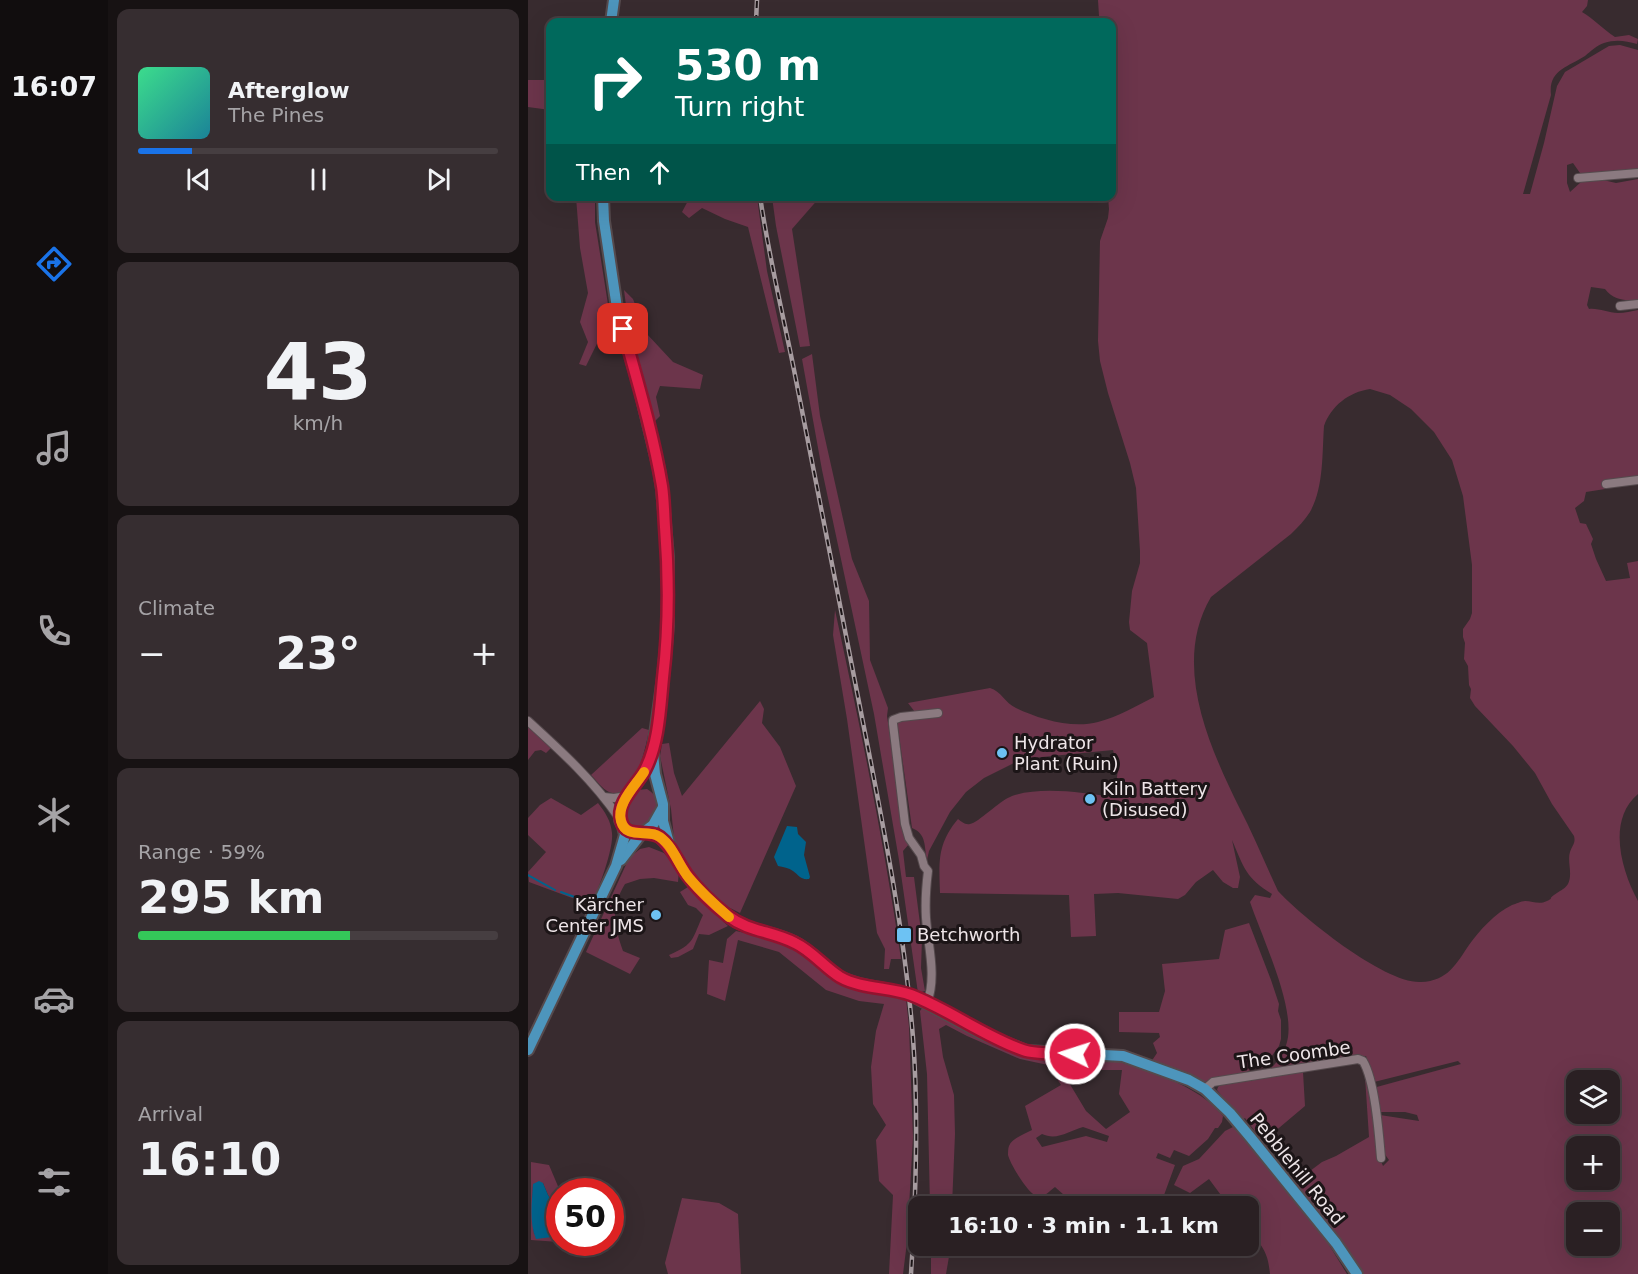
<!DOCTYPE html>
<meta charset="utf-8">
<style>
body{margin:0;font-family:"DejaVu Sans",sans-serif;background:#362d30;color:#f1f3f6;height:100vh;display:flex;flex-direction:column;font-size:22px;white-space:nowrap}
*{box-sizing:border-box;margin:0}
p{font-size:20px;color:#a5a3a6}
.icon{flex:none;width:33px;height:33px;fill:none;stroke:currentColor;stroke-width:2;stroke-linecap:round;stroke-linejoin:round}
.map{position:relative;flex:1;overflow:hidden}
.side{display:flex;flex-direction:column;gap:9px;padding:9px;background:#171213;width:420px}
.side>*{flex:none}
.hud{position:absolute;left:18px;top:18px;width:570px;height:183px;border-radius:12px;box-shadow:0 6px 24px #0002,0 0 0 2px #463e41;background:#00695c;color:#fff;overflow:hidden}
.controls{position:absolute;left:1038px;top:1070px;display:grid;gap:12px}
.controls a{display:grid;place-items:center;width:54px;height:54px;border-radius:12px;background:#2a2023;box-shadow:0 6px 24px #0002,0 0 0 2px #463e41;font-size:30px}
.speed{position:absolute;left:18px;top:1178px;display:flex;gap:12px;font-size:30px;font-weight:700;text-align:center}
.speed>*{display:grid;place-content:center;width:78px;height:78px;border-radius:50%;background:#2a2023;box-shadow:0 6px 24px #0002,0 0 0 2px #463e41;line-height:1}
.speed .limit{border:9px solid #d22;background:#fff;color:#111}
.pin{position:absolute;display:grid;place-items:center;width:51px;height:51px;color:#fff;margin:-26px;border-radius:12px;box-shadow:0 3px 9px #0006}
.me{position:absolute;width:66px;margin:-33px;rotate:274deg;stroke-linejoin:round;filter:drop-shadow(0 0 4px #0008)}
.turn{display:flex;align-items:center;gap:21px;height:126px;padding:0 30px;font-size:27px}
.turn .icon{width:78px;height:78px;stroke-width:2.5}
.turn b{display:block;font-size:42px;line-height:51px}
.then{display:flex;align-items:center;height:57px;padding:0 30px;background:#0003;gap:12px;font-size:22px}
.big{font-size:45px;font-weight:800;line-height:1.1}
.side .widget{flex:1;display:flex;flex-direction:column;justify-content:center;gap:9px;min-width:0;padding:0 21px;border-radius:12px;background:#362d30}
.side .dial{align-items:center;gap:0}
.dial b{font-size:78px;line-height:1}
.song{display:flex;align-items:center;gap:18px}
.cover{width:72px;height:72px;border-radius:9px;background:linear-gradient(135deg,hsl(150 70% 55%),hsl(190 70% 35%))}
.played{height:6px;border-radius:3px;background:linear-gradient(90deg,#1a73e8 15%,#463e41 15%)}
.keys{display:flex;justify-content:space-around;direction:ltr}
.heat{display:flex;justify-content:space-between;align-items:center;font-size:33px;direction:ltr}
.charge{height:9px;border-radius:4px;background:linear-gradient(90deg,#34c759 59%,#463e41 0)}
.trip{position:absolute;left:380px;top:1196px;width:351px;height:60px;border-radius:12px;background:#2a2023;box-shadow:0 6px 24px #0002,0 0 0 2px #463e41;font-weight:800;line-height:60px;text-align:center}
main{display:flex;flex:1;min-height:0}
.tab-bar{display:flex;flex-direction:column;width:108px;justify-content:space-around;align-items:center;background:#110d0e;color:#a5a3a6}
.tab-bar .icon{width:42px;height:42px}
.tab-bar .current{color:#1a73e8}
.tab-bar b{font-size:27px;color:#f1f3f6}
.map>svg:first-child{display:block}
.green{fill:#6c354b;fill-rule:evenodd}
.water{fill:#00638c}
.lines{fill:none;stroke-linecap:round;stroke-linejoin:round}
.stream{stroke:#00638c;stroke-width:2}
.minor-casing{stroke:#554a4d;stroke-width:10}
.major-casing{stroke:#554a4d;stroke-width:14}
.minor{stroke:#8b7a80;stroke-width:8}
.major{stroke:#4d95bc;stroke-width:10}
.rail-casing{stroke:#a79ca0;stroke-width:4.5}
.rail{stroke:#1c1517;stroke-width:2;stroke-dasharray:7;stroke-linecap:butt}
.route-casing{stroke:#92132f;stroke-width:15}
.route{stroke:#e11d48;stroke-width:10}
.slow{stroke:#f59e0b;stroke-width:10}
.poi-dot{fill:#6dc2f3;stroke:#1c1517;stroke-width:2}
.labels{text-anchor:middle;stroke-width:6;stroke-linejoin:round;paint-order:stroke}
.poi-label{font-size:18px;fill:#eee5e8;stroke:#1c1517;text-anchor:start}
.street-label{font-size:18px;fill:#eee5e8;stroke:#1c1517}
</style>
<main>
<nav class="tab-bar">
<b>16:07</b>
<svg class="icon current" aria-label="directions" viewBox="0 0 24 24"><path d="M12 3l9 9-9 9-9-9zM9 14v-3h6M13 9l2 2-2 2"/></svg>
<svg class="icon" aria-label="music" viewBox="0 0 24 24"><path d="M9 18V5l10-2v13"/><circle cx="6" cy="18" r="3"/><circle cx="16" cy="16" r="3"/></svg>
<svg class="icon" aria-label="phone" viewBox="0 0 24 24"><path d="M5 4h4l2 5-3 2q2 4 5 5l2-3 5 2v4C11 20 4 13 5 4z"/></svg>
<svg class="icon" aria-label="climate" viewBox="0 0 24 24"><path d="M12 3v18M4 7l16 10M4 17L20 7"/></svg>
<svg class="icon" aria-label="car" viewBox="0 0 24 24"><path d="M5 17H2v-5l4-1 3-4h7l3 4 3 1v5h-3M9 17h6M6 11h13"/><circle cx="7" cy="17" r="2"/><circle cx="17" cy="17" r="2"/></svg>
<svg class="icon" aria-label="filters" viewBox="0 0 24 24"><path d="M4 7h16M4 17h16"/><circle cx="9" cy="7" r="2"/><circle cx="15" cy="17" r="2"/></svg>
</nav>
<section class="side">
<div class="widget">
<div class="song"><i class="cover"></i><div><b>Afterglow</b><p>The Pines</p></div></div>
<div class="played"></div>
<div class="keys"><svg class="icon" aria-label="previous" viewBox="0 0 24 24"><path d="M18 5L8 12l10 7zM5 5v14"/></svg><svg class="icon" aria-label="pause" viewBox="0 0 24 24"><path d="M8 5v14M16 5v14"/></svg><svg class="icon" aria-label="next" viewBox="0 0 24 24"><path d="M6 5l10 7-10 7zM19 5v14"/></svg></div>
</div>
<div class="widget dial"><b>43</b><p>km/h</p></div>
<div class="widget"><p>Climate</p>
<div class="heat"><a>−</a><b class="big">23°</b><a>+</a></div>
</div>
<div class="widget"><p>Range · 59%</p><b class="big">295 km</b><div class="charge"></div></div>
<div class="widget"><p>Arrival</p><b class="big">16:10</b></div>
</section>
<div class="map">
<svg width="1110" height="1274" viewBox="0 0 1110 1274">
<rect width="100%" height="100%" fill="#382b2f"/>
<g class="green">
<path d="M 570,0 L 1060,0 L 1059,6 L 1054,12 C 1066,19 1075,29 1087,37 L 1101,35 L 1110,39 L 1109,44 C 1098,41 1088,39 1076,43 C 1069,45 1063,51 1057,56 C 1040,67 1020,70 1023,95 L 995,194 L 1002,194 L 1016,143 L 1029,86 L 1037,72 L 1081,46 L 1092,45 L 1110,50 L 1110,171 L 1065,174 L 1052,173 L 1045,163 L 1039,165 L 1039,183 L 1042,192 L 1053,182 L 1075,180 L 1088,183 L 1110,179 L 1110,300 C 1097,301 1085,300 1077,289 L 1063,287 L 1059,305 L 1061,309 C 1071,308 1080,313 1090,313 C 1097,313 1103,311 1110,310 L 1110,477 L 1076,481 L 1077,489 L 1058,492 L 1056,501 L 1047,508 L 1052,523 L 1058,524 L 1065,539 L 1063,544 L 1068,559 L 1078,581 L 1102,578 L 1099,563 L 1110,561 L 1110,794 C 1079,820 1093,870 1110,901 L 1110,1274 L 833,1274 L 766,1183 L 794,1162 L 808,1156 L 841,1137 L 837,1077 L 846,1114 L 850,1154 L 855,1166 L 861,1160 L 856,1153 L 852,1115 L 891,1121 L 889,1115 L 877,1112 L 853,1112 L 852,1108 L 848,1107 L 845,1088 L 933,1064 L 930,1061 L 846,1082 L 838,1056 L 745,1071 L 742,1069 C 752,1060 758,1050 760,1037 C 765,1002 734,937 722,902 L 727,895 L 742,898 L 744,894 C 718,878 716,868 704,840 L 712,877 L 710,888 L 705,888 L 695,882 L 685,870 L 668,882 L 657,895 L 650,899 L 590,893 L 566,894 L 568,936 L 543,937 L 541,895 L 412,893 C 411,862 409,844 430,819 C 434,822 437,825 442,824 C 450,823 471,801 484,796 C 514,786 555,793 586,797 L 590,770 L 585,750 L 494,759 L 456,778 L 438,792 L 422,812 L 401,851 L 399,860 C 396,847 399,834 384,828 L 369,721 L 387,712 L 380,703 L 462,688 C 473,691 477,703 488,708 C 511,719 544,729 570,722 C 590,717 608,706 626,697 L 619,643 L 602,630 L 601,622 L 604,591 L 612,563 L 612,551 L 608,488 L 602,463 L 580,393 L 572,361 L 570,341 L 572,241 L 580,218 L 581,209 L 580,197 L 584,196 L 584,22 L 570,22 L 571,16 ZM 842,389 L 862,395 L 883,409 L 906,432 L 924,460 L 935,496 L 944,565 L 944,613 L 942,619 L 935,629 L 935,637 L 937,643 L 936,659 L 940,666 L 941,685 L 943,689 L 942,698 L 947,706 L 985,746 L 1007,773 L 1024,804 L 1046,836 C 1048,843 1044,846 1042,852 C 1039,861 1045,874 1040,884 C 1036,890 1031,891 1026,895 C 1019,900 1027,897 1019,901 C 1011,905 1005,901 997,901 C 993,901 988,904 984,905 C 967,913 952,930 941,945 C 928,964 920,981 893,982 C 857,984 774,917 750,891 C 737,863 725,834 711,807 C 680,744 644,663 683,597 L 763,534 C 770,527 777,520 782,512 C 796,487 794,454 796,426 C 803,406 821,392 842,389 ZM 1048,1080 L 1082,1080 L 1082,1113 L 1048,1113 ZM 1048,1146 L 1082,1146 L 1082,1179 L 1048,1179 ZM 1048,1212 L 1082,1212 L 1082,1245 L 1048,1245 Z"/>
<path d="M 0,80 L 22,80 L 22,110 L 0,107 Z"/>
<path d="M 48,197 L 67,197 L 67,222 L 82,317 L 58,366 L 51,364 L 60,342 L 52,322 L 60,293 L 52,248 Z"/>
<path d="M 162,197 L 229,197 L 239,271 L 257,352 L 251,353 L 220,227 L 197,219 L 174,208 L 161,218 L 154,212 Z"/>
<path d="M 244,197 L 292,197 L 264,229 L 282,346 L 272,347 L 248,226 Z"/>
<path d="M 96,290 L 105,299 L 118,333 L 145,362 L 175,375 L 172,389 L 132,386 L 128,397 L 132,416 L 127,421 L 100,321 Z"/>
<path d="M 284,354 L 292,416 L 324,559 L 341,601 L 342,660 L 360,708 L 359,716 L 375,826 L 381,844 L 375,851 L 378,877 L 386,877 L 394,939 L 393,968 L 397,991 L 390,993 L 371,860 L 346,714 L 294,470 L 274,359 Z"/>
<path d="M 307,610 C 332,726 356,841 373,959 L 363,959 L 361,969 L 356,969 L 357,949 L 349,933 L 319,719 L 305,635 Z"/>
<path d="M 232,701 L 236,709 L 234,723 L 252,747 L 268,786 L 212,913 L 190,902 L 162,872 L 151,856 L 146,838 L 143,809 L 132,756 L 134,744 L 141,743 L 146,773 L 154,796 Z"/>
<path d="M 0,725 L 24,747 L 18,753 L 13,750 L 7,751 L 0,760 Z"/>
<path d="M 114,728 L 121,730 C 118,746 107,802 81,792 C 74,789 68,780 63,775 Z"/>
<path d="M 119,789 C 140,801 127,825 109,830 L 98,822 L 96,816 L 103,795 L 110,790 Z"/>
<path d="M 23,798 L 53,815 L 70,803 C 77,812 83,821 84,833 C 86,848 70,891 63,905 L 1,882 L 0,872 L 18,852 L 0,835 L 0,818 L 12,805 Z"/>
<path d="M 121,847 L 136,853 L 151,870 L 150,882 L 126,878 L 112,879 L 97,884 C 82,909 86,924 95,951 L 112,958 L 102,974 L 58,952 L 101,858 L 112,849 Z"/>
<path d="M 160,887 L 165,890 L 177,904 L 200,926 L 181,935 L 171,934 L 165,949 L 150,957 L 143,958 L 141,955 C 167,944 164,939 175,915 L 168,908 L 160,905 L 152,892 Z"/>
<path d="M 721,923 L 743,980 L 751,1004 L 750,1011 L 753,1020 L 753,1039 L 751,1046 L 736,1067 L 732,1069 L 726,1068 L 715,1074 L 677,1085 L 623,1062 L 629,1053 L 625,1043 L 632,1037 L 631,1033 L 591,1032 L 591,1012 L 631,1012 L 637,991 L 634,964 L 691,959 L 697,930 Z"/>
<path d="M 208,931 L 248,940 L 267,948 L 296,972 L 310,981 L 378,999 L 381,1026 L 385,1137 L 379,1242 L 375,1274 L 361,1274 L 365,1195 L 351,1181 L 348,1140 L 358,1125 L 345,1104 L 343,1067 L 348,1031 L 356,1004 L 331,1001 L 298,990 L 251,952 L 210,940 L 197,1001 L 179,994 L 181,960 L 195,963 L 199,939 Z"/>
<path d="M 397,1004 L 453,1036 L 525,1056 L 558,1111 L 578,1129 L 602,1112 L 591,1094 L 594,1070 L 566,1070 L 565,1074 L 561,1074 L 560,1066 L 547,1065 L 536,1060 L 534,1057 C 548,1057 562,1058 576,1059 C 610,1064 674,1087 695,1116 L 694,1122 L 690,1128 L 687,1128 L 680,1139 L 661,1156 L 646,1150 L 642,1158 L 630,1153 L 628,1158 L 647,1165 L 632,1206 L 552,1206 L 536,1195 L 527,1187 C 523,1190 516,1197 511,1197 C 502,1197 482,1164 480,1155 C 480,1153 480,1148 481,1146 C 484,1138 497,1134 504,1130 L 497,1106 L 533,1085 L 520,1065 L 492,1059 L 439,1036 L 418,1025 L 411,1029 L 415,1057 L 426,1095 L 427,1134 L 424,1206 L 402,1206 L 399,1074 L 392,1011 ZM 555,1127 L 581,1136 L 579,1142 L 558,1136 L 514,1147 L 508,1138 L 514,1134 C 529,1141 541,1131 555,1127 Z"/>
<path d="M 767,1072 L 775,1072 L 777,1106 L 738,1139 L 735,1136 L 732,1138 L 717,1118 L 713,1121 L 689,1090 L 690,1087 L 692,1085 Z"/>
<path d="M 705,1127 L 719,1142 L 798,1240 L 819,1274 L 742,1274 C 740,1251 734,1246 720,1229 L 720,1206 L 701,1206 L 681,1179 L 662,1193 L 646,1185 L 655,1166 L 671,1159 L 697,1131 Z"/>
<path d="M 3,1162 L 21,1165 L 32,1191 L 31,1212 L 20,1195 L 15,1183 L 5,1184 L 4,1210 L 6,1234 L 24,1237 L 31,1240 L 31,1242 L 3,1240 Z"/>
<path d="M 154,1198 L 191,1203 L 210,1214 L 213,1274 L 140,1274 L 137,1263 Z"/>
<path d="M 403,1245 L 423,1245 L 418,1274 L 403,1274 Z"/>
</g>
<g class="water">
<path d="M 259,826 L 269,827 L 270,834 L 278,842 L 276,855 L 282,877 L 281,879 C 272,880 271,875 265,871 C 261,868 255,867 250,866 L 246,857 Z"/>
<path d="M 11,1181 L 15,1183 L 20,1195 L 31,1212 L 31,1240 L 24,1237 L 8,1239 C 1,1222 4,1201 5,1184 Z"/>
</g>
<g class="lines">
<g class="stream">
<path d="M 0,875 L 27,890"/>
<path d="M 33,892 L 60,902"/>
</g>
<defs>
<g id="minor">
<path d="M 1050,178 L 1110,173"/>
<path d="M 1092,306 L 1110,304"/>
<path d="M 1078,484 L 1110,480"/>
<path d="M 0,721 C 33,751 66,781 91,818"/>
<path d="M 76,797 L 86,798 L 99,796"/>
<path d="M 399,1003 C 409,976 400,946 398,918 C 397,902 398,887 400,871 L 396,866 L 393,855 L 381,838 L 377,824 L 365,724 L 365,720 L 373,717 L 410,713"/>
<path d="M 677,1089 L 685,1082 L 824,1060 L 830,1059 L 835,1061 C 847,1081 851,1134 853,1158"/>
</g>
<g id="major">
<path d="M 83,22 L 86,0"/>
<path d="M 125,753 L 127,774 L 135,804 L 135,821 L 141,843"/>
<path d="M 95,826 L 107,833 L 113,834 L 125,825 L 134,809"/>
<path d="M 117,832 C 124,833 129,834 134,839 C 145,848 151,865 160,876 C 171,890 185,904 199,915 C 220,932 243,931 266,942 C 285,951 296,969 314,978 C 336,989 362,987 385,996 L 454,1033 L 498,1051 L 595,1056 L 661,1080 L 677,1089 L 702,1113 L 723,1138 L 808,1243 L 829,1274"/>
<path d="M 93,860 L 113,834"/>
<path d="M 0,1050 L 88,866 L 97,835 L 95,826 L 92,820 L 92,812 L 99,796 L 117,771 L 125,749 L 135,677 L 140,625 L 140,557 L 134,489 L 131,469 L 112,390 L 89,308 L 76,221 L 75,196"/>
</g>
</defs>
<use href="#minor" class="minor-casing"/>
<use href="#major" class="major-casing"/>
<use href="#minor" class="minor"/>
<use href="#major" class="major"/>
<defs>
<g id="rail">
<path d="M 228,22 L 229,0"/>
<path d="M 232,196 C 241,259 256,318 268,380 C 289,485 309,591 330,697 C 352,810 376,923 385,1038 C 391,1117 388,1196 383,1274"/>
</g>
</defs>
<use href="#rail" class="rail-casing"/>
<use href="#rail" class="rail"/>
</g>
<g class="lines">
<defs>
<path id="route" d="M 95,329 C 109,380 125,433 134,486 C 136,499 136,513 137,527 C 141,577 141,628 135,678 C 132,708 131,743 117,770 C 110,784 88,802 93,820 C 97,840 120,828 132,837 C 144,846 150,863 159,875 C 170,890 185,904 200,916 C 221,932 244,931 267,943 C 284,951 296,967 312,977 C 333,989 361,987 383,995 C 422,1010 455,1036 495,1050 C 509,1055 532,1053 547,1054"/>
</defs>
<use href="#route" class="route-casing"/>
<use href="#route" class="route"/>
<path class="slow" d="M 116,772 C 108,785 88,804 93,821 C 98,839 117,830 128,835 C 144,842 150,865 161,878 C 173,892 187,905 201,917"/>
</g>
<g class="poi-dot">
<circle cx="474" cy="753" r="6"/>
<circle cx="562" cy="799" r="6"/>
<circle cx="128" cy="915" r="6"/>
<rect x="368" y="927" width="16" height="16" rx="3"/>
</g>
<g class="labels">
<g class="poi-label">
<text x="486" y="749">Hydrator<tspan x="486" dy="21">Plant (Ruin)</tspan></text>
<text x="574" y="795">Kiln Battery<tspan x="574" dy="21">(Disused)</tspan></text>
<text x="116" y="911" text-anchor="end">Kärcher<tspan x="116" dy="21">Center JMS</tspan></text>
<text x="389" y="941">Betchworth</text>
</g>
<g class="street-label">
<text transform="translate(766 1055) rotate(-8)" y="6">The Coombe</text>
<text transform="translate(769 1169) rotate(51)" y="6">Pebblehill Road</text>
</g>
</g>
</svg>
<div class="controls">
<a><svg class="icon" aria-label="layers" viewBox="0 0 24 24"><path d="M12 4l9 5-9 5-9-5zM3 14l9 5 9-5"/></svg></a>
<a>+</a>
<a>−</a>
</div>
<div class="speed"><div class="limit">50</div></div>
<div class="pin" style="left:95px;top:329px;background:#d93025"><svg class="icon" aria-label="arrive" viewBox="0 0 24 24"><path d="M6 21V4h12l-3 4 3 4H6"/></svg></div>
<svg class="me" style="left:547px;top:1054px" viewBox="-20 -20 40 40"><circle r="17" fill="#e11d48" stroke="#fff" stroke-width="3"/><path d="M0-11L8 9 0 5-8 9z" fill="#fff"/></svg>
<div class="trip">16:10 · 3 min · 1.1 km</div>
<div class="hud">
<div class="turn"><svg class="icon" aria-label="right" viewBox="0 0 24 24"><path d="M7 20v-9h11M14 6l5 5-5 5"/></svg><div><b>530 m</b>Turn right</div></div>
<div class="then">Then<svg class="icon" aria-label="ahead" viewBox="0 0 24 24"><path d="M12 20V5M6 11l6-6 6 6"/></svg></div>
</div>
</div>
</main>
